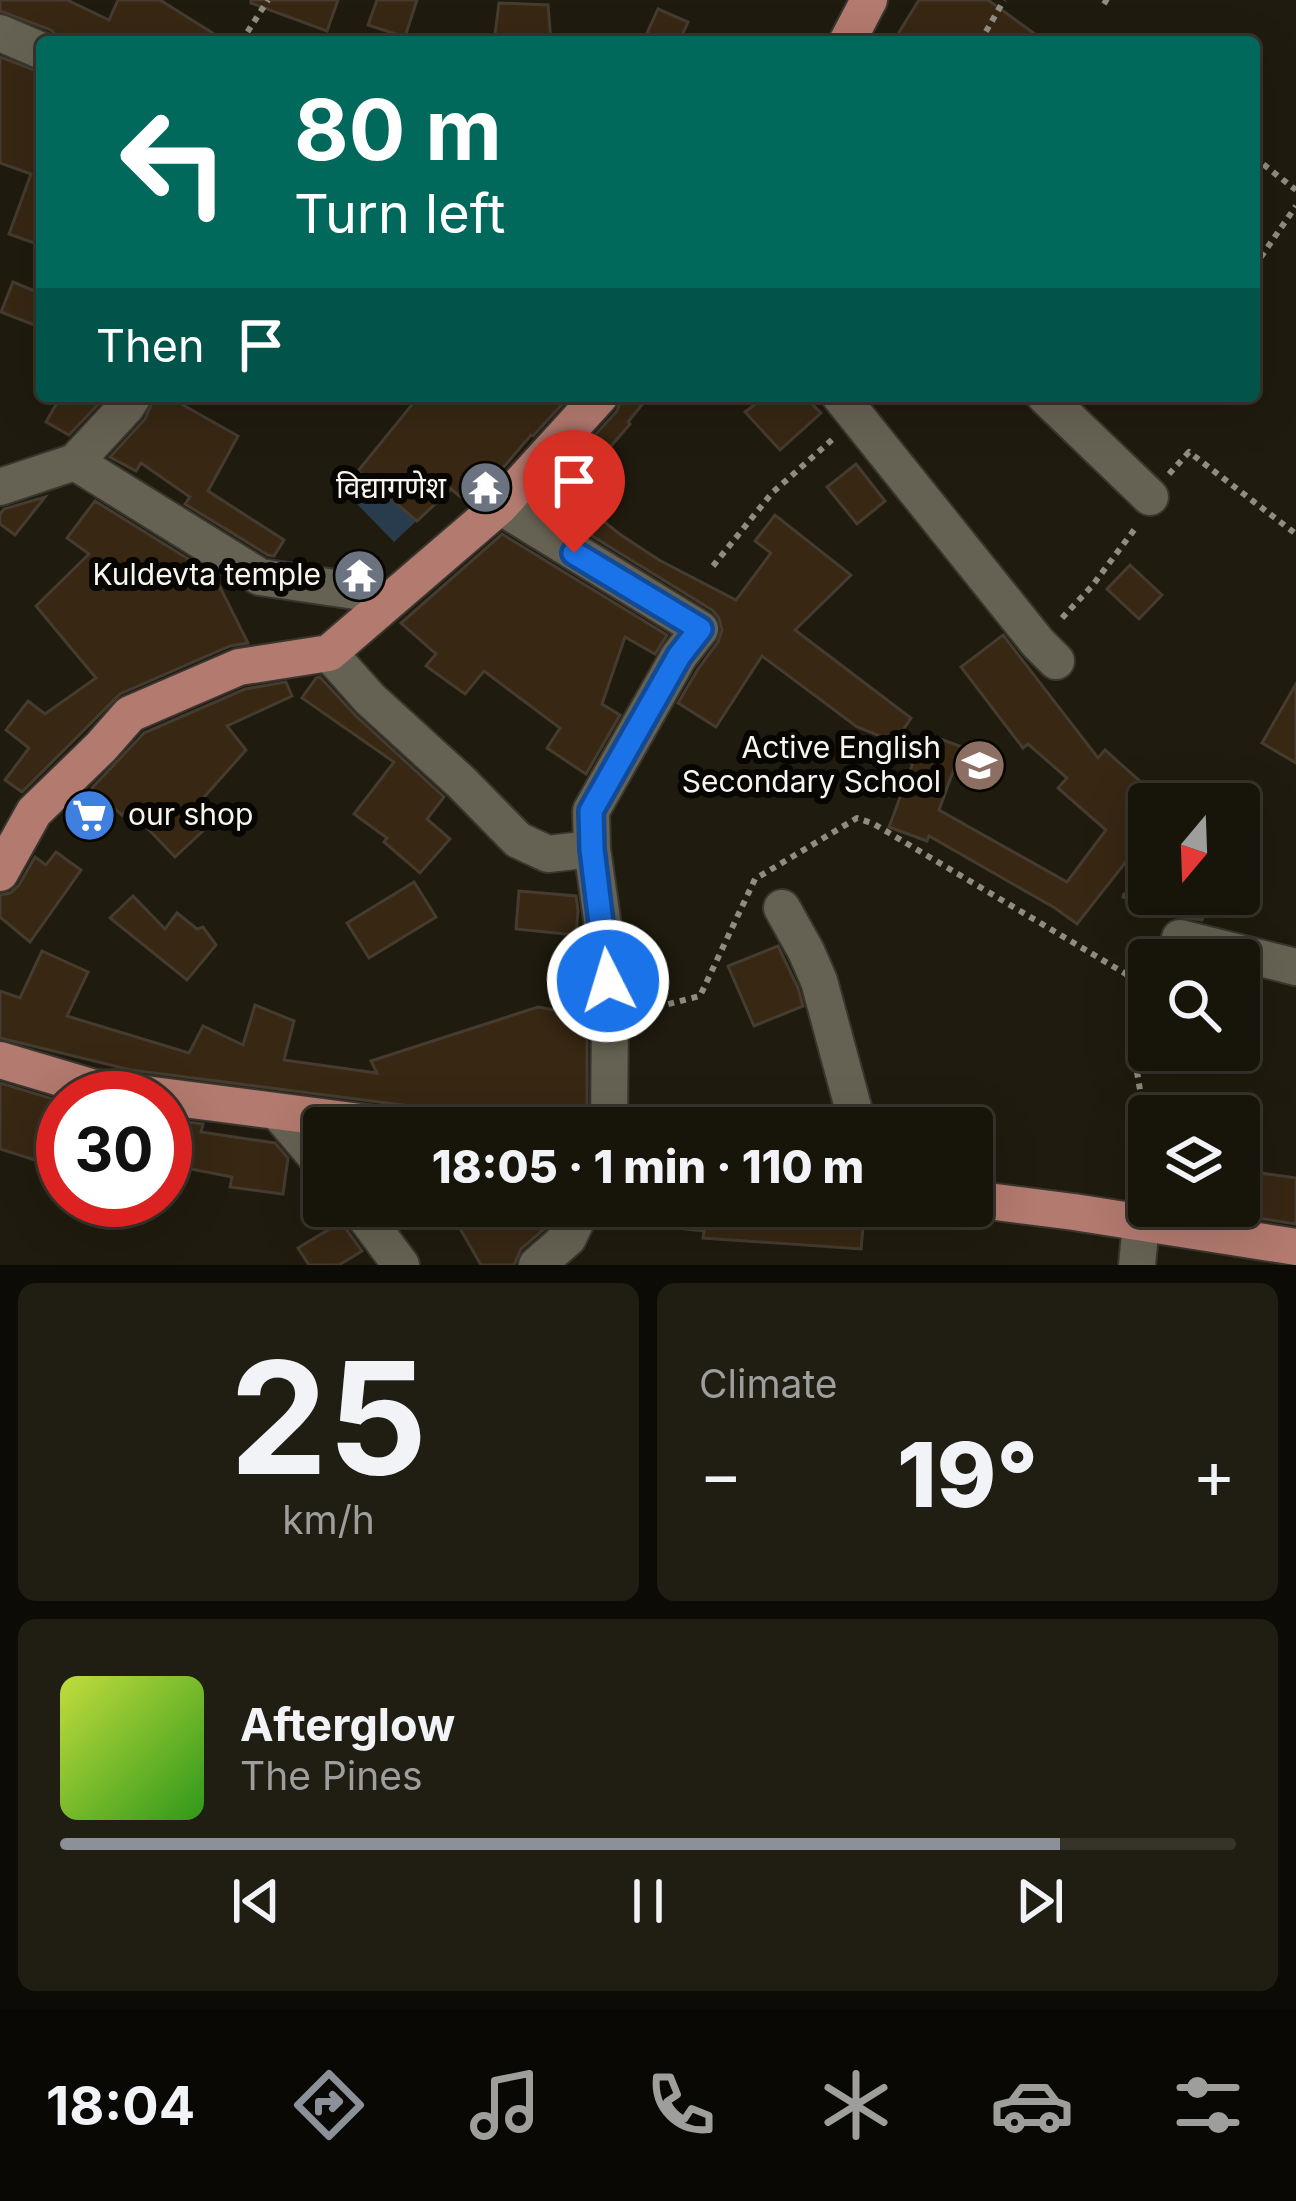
<!DOCTYPE html>
<meta charset="utf-8">
<style>
body{margin:0;font-family:Inter,"Noto Sans Devanagari",sans-serif;background:#201d13;color:#f1f3f6;height:100vh;display:flex;flex-direction:column;font-size:45px;white-space:nowrap}
*{box-sizing:border-box;margin:0}
p{font-size:39px;color:#9e9e9c}
.icon{flex:none;width:66px;height:66px;fill:none;stroke:currentColor;stroke-width:2;stroke-linecap:round;stroke-linejoin:round}
.map{position:relative;height:1265px;overflow:hidden}
.details{display:flex;flex-direction:column;gap:18px;padding:18px;background:#0d0b06;flex:1}
.details>*{flex:none}
.banner{position:absolute;left:36px;top:36px;width:1224px;height:366px;border-radius:12px;box-shadow:0 12px 48px #0002,0 0 0 3px #36332b;background:#00695c;color:#fff;overflow:hidden}
.needle{width:78px;rotate:199deg}
.buttons{position:absolute;left:1128px;top:783px;display:grid;gap:24px}
.buttons a{display:grid;place-items:center;width:132px;height:132px;border-radius:12px;background:#17140a;box-shadow:0 12px 48px #0002,0 0 0 3px #36332b;font-size:60px}
.speed{position:absolute;left:36px;top:1071px;display:flex;gap:24px;font-size:60px;font-weight:700;text-align:center}
.speed>*{display:grid;place-content:center;width:156px;height:156px;border-radius:50%;background:#17140a;box-shadow:0 12px 48px #0002,0 0 0 3px #36332b;line-height:1}
.speed .limit{border:18px solid #d22;background:#fff;color:#111}
.pin{position:absolute;display:grid;place-items:center;width:102px;height:102px;color:#fff;margin:-123px -51px;border-radius:50% 50% 50% 0;rotate:-45deg;box-shadow:0 0 12px #0007}
.pin .icon{rotate:45deg}
.me{position:absolute;width:132px;margin:-66px;rotate:355deg;stroke-linejoin:round;filter:drop-shadow(0 0 9px #0008)}
.turn{display:flex;align-items:center;gap:42px;height:252px;padding:0 60px;font-size:54px}
.turn .icon{width:156px;height:156px;stroke-width:2.5}
.turn b{display:block;font-size:84px;line-height:102px}
.then{display:flex;align-items:center;height:114px;padding:0 60px;background:#0003;gap:24px;font-size:45px}
.big{font-size:90px;font-weight:800;line-height:1.1}
.details .widget{flex:1;display:flex;flex-direction:column;justify-content:center;gap:18px;min-width:0;padding:0 42px;border-radius:18px;background:#201d13}
.details .dial{align-items:center;gap:0}
.dial b{font-size:156px;line-height:1}
.song{display:flex;align-items:center;gap:36px}
.cover{width:144px;height:144px;border-radius:18px;background:linear-gradient(135deg,hsl(70 70% 55%),hsl(110 70% 35%))}
.played{height:12px;border-radius:6px;background:linear-gradient(90deg,#8c9099 85%,#36332b 85%)}
.keys{display:flex;justify-content:space-around;direction:ltr}
.heat{display:flex;justify-content:space-between;align-items:center;font-size:66px;direction:ltr}
.details .tiles{flex:1;display:grid;gap:18px;grid-template-columns:1fr 1fr}
.widget:last-child{grid-column:span 2}
.trip{position:absolute;left:303px;top:1107px;width:690px;height:120px;border-radius:12px;background:#17140a;box-shadow:0 12px 48px #0002,0 0 0 3px #36332b;font-weight:800;line-height:120px;text-align:center}
.tab-bar{display:flex;height:192px;justify-content:space-around;align-items:center;background:#090804;color:#9e9e9c}
.tab-bar .icon{width:84px;height:84px}
.tab-bar .active{color:#8c9099}
.tab-bar b{font-size:54px;color:#f1f3f6}
.map>svg:first-child{display:block}
.water{fill:#283c4e}
.building{fill:#372713;stroke:#453b2f;stroke-width:3}
.lines{fill:none;stroke-linecap:round;stroke-linejoin:round}
.minor-casing{stroke:#39362f;stroke-width:40}
.major-casing{stroke:#39362f;stroke-width:40}
.path{stroke:#8f8c81;stroke-width:6;stroke-dasharray:6 6;stroke-linecap:butt}
.minor{stroke:#666253;stroke-width:36}
.major{stroke:#b37a6f;stroke-width:36}
.route-casing{stroke:#114b97;stroke-width:30}
.route{stroke:#1a73e8;stroke-width:21}
.labels{text-anchor:middle;stroke-width:12;stroke-linejoin:round;paint-order:stroke}
.poi-label{font-size:30px;fill:#f7f5ec;stroke:#070603;text-anchor:end}
</style>
<div class="map">
<svg width="1296" height="1265" viewBox="0 0 1296 1265">
<rect width="100%" height="100%" fill="#1f1b0e"/>
<path class="water" d="M 393,460 L 443,496 L 394,542 L 355,502 Z"/>
<g class="building">
<path d="M 0,0 L 67,0 L 109,20 L 118,0 L 160,0 L 227,42 L 62,42 L 51,30 L 0,11 Z"/>
<path d="M 251,0 L 338,0 L 327,31 L 251,3 Z"/>
<path d="M 377,0 L 417,0 L 405,37 L 368,25 Z"/>
<path d="M 919,0 L 988,0 L 1046,42 L 893,42 Z"/>
<path d="M 499,3 L 548,5 L 551,42 L 494,42 Z"/>
<path d="M 658,9 L 688,22 L 679,42 L 668,42 L 647,33 Z"/>
<path d="M 0,57 L 42,73 L 42,230 L 37,244 L 9,234 L 31,174 L 0,163 Z"/>
<path d="M 13,282 L 42,294 L 42,328 L 1,312 Z"/>
<path d="M 61,396 L 106,396 L 69,435 L 46,422 Z"/>
<path d="M 155,396 L 188,396 L 183,405 L 238,436 L 208,491 L 284,540 L 274,556 L 268,555 L 185,504 L 190,497 L 141,463 L 136,471 L 110,457 L 145,419 Z"/>
<path d="M 419,396 L 570,396 L 533,436 L 531,435 L 484,490 L 468,503 L 451,489 L 417,521 L 358,471 Z"/>
<path d="M 622,396 L 649,396 L 628,422 L 630,424 L 587,474 L 570,462 L 617,411 Z"/>
<path d="M 766,396 L 804,396 L 821,413 L 780,450 L 745,412 Z"/>
<path d="M 856,464 L 885,501 L 857,524 L 827,487 Z"/>
<path d="M 563,489 L 621,535 L 659,560 L 736,600 L 771,553 L 755,541 L 775,515 L 851,575 L 795,630 L 911,718 L 895,742 L 857,727 L 762,656 L 716,727 L 678,703 L 698,669 L 718,642 L 722,630 L 719,618 L 712,610 L 550,510 Z"/>
<path d="M 45,497 L 15,535 L 0,524 L 0,514 L 4,509 Z"/>
<path d="M 95,501 L 214,575 L 248,643 L 230,646 L 120,694 L 22,792 L 5,780 L 29,748 L 6,730 L 28,701 L 45,714 L 96,678 L 36,606 L 89,554 L 67,538 Z"/>
<path d="M 502,534 L 667,635 L 655,654 L 625,637 L 602,704 L 620,715 L 586,774 L 547,748 L 560,728 L 484,671 L 465,694 L 426,666 L 436,654 L 401,623 Z"/>
<path d="M 1130,565 L 1162,595 L 1139,619 L 1107,589 Z"/>
<path d="M 1003,635 L 1098,758 L 1105,750 L 1160,799 L 1155,804 L 1149,804 L 1149,811 L 1136,826 L 1147,835 L 1077,924 L 1055,908 L 929,836 L 927,841 L 889,827 L 924,733 L 962,747 L 939,810 L 1067,882 L 1106,830 L 1058,788 L 1067,778 L 1028,744 L 1023,748 L 961,667 Z"/>
<path d="M 320,677 L 355,715 L 444,797 L 427,819 L 450,839 L 420,873 L 384,842 L 387,838 L 354,814 L 394,762 L 302,698 L 316,678 Z"/>
<path d="M 286,682 L 292,696 L 227,726 L 246,750 L 189,814 L 204,830 L 175,857 L 128,808 L 122,815 L 92,788 L 144,733 L 245,689 Z"/>
<path d="M 1296,684 L 1296,763 L 1262,743 Z"/>
<path d="M 56,852 L 81,870 L 30,942 L 0,917 L 0,895 L 10,893 L 19,885 L 35,857 L 46,865 Z"/>
<path d="M 414,882 L 436,917 L 369,958 L 347,923 Z"/>
<path d="M 519,891 L 576,896 L 578,911 L 576,935 L 516,929 Z"/>
<path d="M 1124,894 L 1211,894 L 1202,920 L 1175,916 L 1123,897 Z"/>
<path d="M 133,896 L 165,929 L 177,913 L 197,929 L 203,927 L 216,945 L 187,980 L 110,918 Z"/>
<path d="M 778,946 L 798,988 L 803,1006 L 754,1026 L 728,966 Z"/>
<path d="M 42,951 L 88,972 L 67,1016 L 189,1053 L 203,1026 L 243,1045 L 255,1005 L 294,1021 L 284,1060 L 377,1073 L 371,1061 L 538,1007 L 578,1014 L 577,1027 L 587,1029 L 587,1122 L 422,1112 L 410,1106 L 131,1070 L 0,1038 L 0,991 L 20,998 Z"/>
<path d="M 0,1083 L 63,1102 L 63,1169 L 0,1149 Z"/>
<path d="M 165,1119 L 203,1124 L 201,1132 L 275,1143 L 288,1158 L 283,1194 L 230,1187 L 232,1177 L 165,1164 Z"/>
<path d="M 1239,1170 L 1296,1178 L 1296,1224 L 1239,1215 Z"/>
<path d="M 447,1206 L 558,1206 L 550,1224 L 521,1249 L 514,1265 L 481,1265 Z"/>
<path d="M 640,1206 L 865,1206 L 861,1249 L 703,1238 L 704,1231 L 639,1224 Z"/>
<path d="M 341,1222 L 362,1251 L 339,1265 L 309,1265 L 298,1248 Z"/>
</g>
<g class="lines">
<defs>
<g id="minor">
<path d="M 0,33 L 42,51"/>
<path d="M 840,396 L 1038,643 L 1056,661"/>
<path d="M 1045,396 L 1150,497"/>
<path d="M 75,462 L 260,577 L 362,592 L 382,607"/>
<path d="M 0,487 L 75,462 L 126,407 L 133,396"/>
<path d="M 500,506 L 700,629 L 679,656 L 591,811 L 592,849 L 606,947 L 610,1014 L 609,1128"/>
<path d="M 329,653 L 370,699 L 461,782 L 518,840 L 548,854 L 592,849"/>
<path d="M 782,908 L 806,951 L 819,981 L 853,1107 L 854,1128"/>
<path d="M 1180,938 L 1296,967"/>
<path d="M 278,1112 L 324,1166"/>
<path d="M 357,1206 L 401,1265"/>
<path d="M 537,1265 L 568,1238 L 583,1206"/>
<path d="M 1137,1265 L 1141,1224"/>
</g>
<g id="major">
<path d="M 847,42 L 869,0"/>
<path d="M 0,873 L 34,812 L 101,747 L 130,714 L 239,667 L 329,653 L 500,506 L 600,396"/>
<path d="M 0,1060 L 91,1087 L 407,1128"/>
<path d="M 972,1199 L 1074,1212 L 1296,1247"/>
</g>
</defs>
<use href="#minor" class="minor-casing"/>
<use href="#major" class="major-casing"/>
<g class="path">
<path d="M 1103,0 L 1108,3"/>
<path d="M 241,42 L 268,0"/>
<path d="M 980,42 L 1004,0"/>
<path d="M 1254,157 L 1296,190"/>
<path d="M 1254,267 L 1296,206"/>
<path d="M 1169,474 L 1189,452 L 1296,534"/>
<path d="M 713,566 L 772,493 L 834,438"/>
<path d="M 1062,618 L 1092,586 L 1137,526"/>
<path d="M 645,1010 L 700,996 L 755,879 L 857,818 L 874,824 L 1126,974 L 1142,992 L 1137,1072 L 1144,1114 L 1142,1190"/>
</g>
<use href="#minor" class="minor"/>
<use href="#major" class="major"/>
</g>
<g class="lines">
<defs>
<path id="route" d="M 574,553 L 700,629 L 679,656 L 591,811 L 592,849 L 608,981"/>
</defs>
<use href="#route" class="route-casing"/>
<use href="#route" class="route"/>
</g>
<defs>
<symbol id="temple-disc" viewBox="-11 -11 22 22"><circle r="9.5" fill="#6b7280" stroke="#070603"/><path d="M0-6L5-2H3V0L6.5 2.5H4V6H1.5V3h-3V6H-4V2.5H-6.5L-3 0V-2H-5Z" fill="#fff"/></symbol>
<symbol id="school-disc" viewBox="-11 -11 22 22"><circle r="9.5" fill="#8d6e63" stroke="#070603"/><path d="M0-5L7-2L0 1L-7-2ZM-4 1L0 2.5L4 1V4Q0 6-4 4Z" fill="#fff"/></symbol>
<symbol id="supermarket-disc" viewBox="-11 -11 22 22"><circle r="9.5" fill="#3f7fe0" stroke="#070603"/><path d="M-6-5.5h2.5l.6 2H6L4.5 2H-2.5L-4.4-4H-6ZM-1.5 3.2a1.3 1.3 0 1 0 .1 0ZM3 3.2a1.3 1.3 0 1 0 .1 0Z" fill="#fff"/></symbol>
</defs>
<g fill-rule="evenodd">
<use href="#temple-disc" x="456" y="458" width="59" height="59"/>
<use href="#temple-disc" x="330" y="546" width="59" height="59"/>
<use href="#school-disc" x="950" y="736" width="59" height="59"/>
<use href="#supermarket-disc" x="60" y="786" width="59" height="59"/>
</g>
<g class="labels">
<g class="poi-label">
<text x="446" y="498">विद्यागणेश</text>
<text x="321" y="585">Kuldevta temple</text>
<text x="941" y="758">Active English<tspan x="941" dy="34">Secondary School</tspan></text>
<text x="128" y="825" text-anchor="start">our shop</text>
</g>
</g>
</svg>
<div class="buttons">
<a><svg class="needle" viewBox="-14 -14 28 28"><path d="M0-13l5 13h-10z" fill="#e53935"/><path d="M0 13l5-13h-10z" fill="#9e9e9c"/></svg></a>
<a><svg class="icon" aria-label="search" viewBox="0 0 24 24"><circle cx="10" cy="10" r="6"/><path d="M15 15l6 6"/></svg></a>
<a><svg class="icon" aria-label="layers" viewBox="0 0 24 24"><path d="M12 4l9 5-9 5-9-5zM3 14l9 5 9-5"/></svg></a>
</div>
<div class="speed"><div class="limit">30</div></div>
<div class="pin" style="left:574px;top:553px;background:#d93025"><svg class="icon" aria-label="arrive" viewBox="0 0 24 24"><path d="M6 21V4h12l-3 4 3 4H6"/></svg></div>
<svg class="me" style="left:608px;top:981px" viewBox="-20 -20 40 40"><circle r="17" fill="#1a73e8" stroke="#fff" stroke-width="3"/><path d="M0-11L8 9 0 5-8 9z" fill="#fff"/></svg>
<div class="trip">18:05 · 1 min · 110 m</div>
<div class="banner">
<div class="turn"><svg class="icon" aria-label="left" viewBox="0 0 24 24"><path d="M17 20v-9H6M10 6l-5 5 5 5"/></svg><div><b>80 m</b>Turn left</div></div>
<div class="then">Then<svg class="icon" aria-label="arrive" viewBox="0 0 24 24"><path d="M6 21V4h12l-3 4 3 4H6"/></svg></div>
</div>
</div>
<section class="details">
<div class="tiles">
<div class="widget dial"><b>25</b><p>km/h</p></div>
<div class="widget"><p>Climate</p>
<div class="heat"><a>−</a><b class="big">19°</b><a>+</a></div>
</div>
<div class="widget">
<div class="song"><i class="cover"></i><div><b>Afterglow</b><p>The Pines</p></div></div>
<div class="played"></div>
<div class="keys"><svg class="icon" aria-label="previous" viewBox="0 0 24 24"><path d="M18 5L8 12l10 7zM5 5v14"/></svg><svg class="icon" aria-label="pause" viewBox="0 0 24 24"><path d="M8 5v14M16 5v14"/></svg><svg class="icon" aria-label="next" viewBox="0 0 24 24"><path d="M6 5l10 7-10 7zM19 5v14"/></svg></div>
</div>
</div>
</section>
<nav class="tab-bar">
<b>18:04</b>
<svg class="icon active" aria-label="directions" viewBox="0 0 24 24"><path d="M12 3l9 9-9 9-9-9zM9 14v-3h6M13 9l2 2-2 2"/></svg>
<svg class="icon" aria-label="music" viewBox="0 0 24 24"><path d="M9 18V5l10-2v13"/><circle cx="6" cy="18" r="3"/><circle cx="16" cy="16" r="3"/></svg>
<svg class="icon" aria-label="phone" viewBox="0 0 24 24"><path d="M5 4h4l2 5-3 2q2 4 5 5l2-3 5 2v4C11 20 4 13 5 4z"/></svg>
<svg class="icon" aria-label="climate" viewBox="0 0 24 24"><path d="M12 3v18M4 7l16 10M4 17L20 7"/></svg>
<svg class="icon" aria-label="car" viewBox="0 0 24 24"><path d="M5 17H2v-5l4-1 3-4h7l3 4 3 1v5h-3M9 17h6M6 11h13"/><circle cx="7" cy="17" r="2"/><circle cx="17" cy="17" r="2"/></svg>
<svg class="icon" aria-label="filters" viewBox="0 0 24 24"><path d="M4 7h16M4 17h16"/><circle cx="9" cy="7" r="2"/><circle cx="15" cy="17" r="2"/></svg>
</nav>
